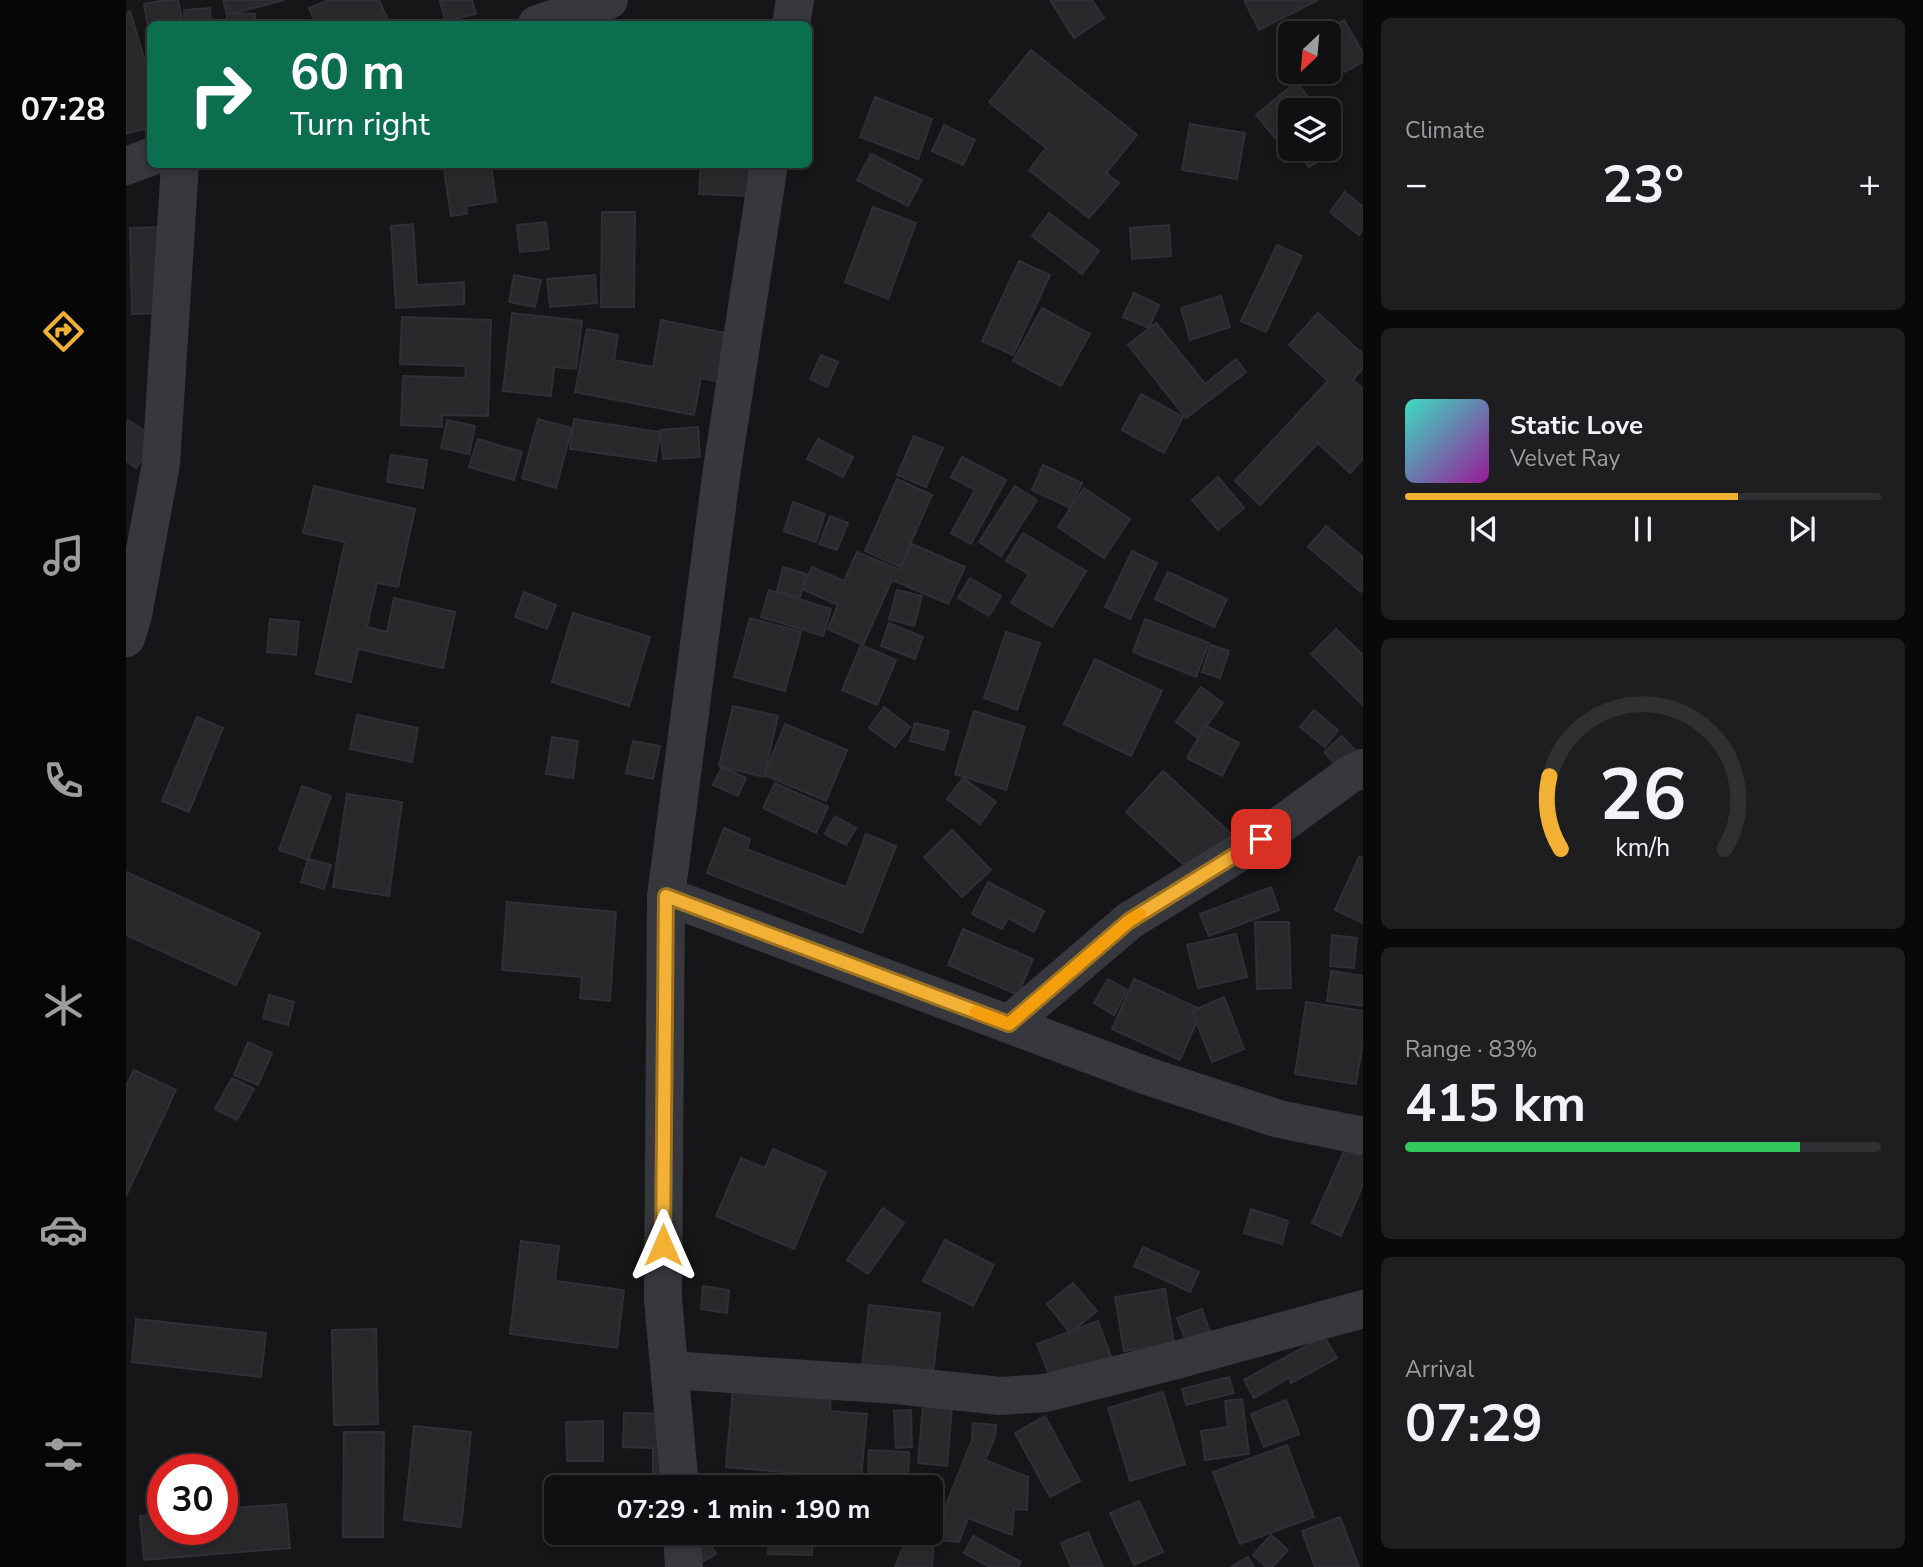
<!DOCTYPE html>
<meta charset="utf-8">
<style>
body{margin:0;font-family:"Nunito Sans",sans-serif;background:#1e1e20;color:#f1f3f6;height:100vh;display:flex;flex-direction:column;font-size:26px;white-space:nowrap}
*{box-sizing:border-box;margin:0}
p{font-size:23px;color:#9c9d9f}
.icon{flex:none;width:38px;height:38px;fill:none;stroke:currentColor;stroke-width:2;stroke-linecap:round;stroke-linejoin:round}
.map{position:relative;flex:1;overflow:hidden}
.side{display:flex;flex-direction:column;gap:18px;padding:18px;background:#09090a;width:560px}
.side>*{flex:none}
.banner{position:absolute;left:21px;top:21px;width:665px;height:147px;border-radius:10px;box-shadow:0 4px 10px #0003,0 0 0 2px #303032;background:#0b6e4f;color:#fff;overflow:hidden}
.needle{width:46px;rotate:206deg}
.fabs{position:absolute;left:1152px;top:21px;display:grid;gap:14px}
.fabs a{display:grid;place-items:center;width:63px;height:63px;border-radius:10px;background:#101012;box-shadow:0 4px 10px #0003,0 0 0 2px #303032;font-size:35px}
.speed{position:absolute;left:21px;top:1454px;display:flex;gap:14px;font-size:35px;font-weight:700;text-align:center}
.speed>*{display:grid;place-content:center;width:91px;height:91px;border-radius:50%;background:#101012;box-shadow:0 4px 10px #0003,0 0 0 2px #303032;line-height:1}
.speed .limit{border:10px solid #d22;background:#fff;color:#111}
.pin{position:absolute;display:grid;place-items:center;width:60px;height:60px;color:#fff;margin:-30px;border-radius:14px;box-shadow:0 4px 10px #0006}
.me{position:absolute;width:77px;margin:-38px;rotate:0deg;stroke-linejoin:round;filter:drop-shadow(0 0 5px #0008)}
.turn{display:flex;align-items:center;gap:24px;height:147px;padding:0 28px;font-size:32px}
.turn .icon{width:91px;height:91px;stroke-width:2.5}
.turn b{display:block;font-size:49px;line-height:60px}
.big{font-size:52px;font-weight:700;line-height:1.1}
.side .tile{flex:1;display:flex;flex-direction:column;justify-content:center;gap:10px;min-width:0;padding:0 24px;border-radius:10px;background:#1e1e20}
.side .dial{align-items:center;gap:0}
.dial svg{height:182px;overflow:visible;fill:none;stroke:#303032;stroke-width:7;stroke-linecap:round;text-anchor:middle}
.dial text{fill:#f1f3f6;stroke:none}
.song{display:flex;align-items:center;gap:21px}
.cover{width:84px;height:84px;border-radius:10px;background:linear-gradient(135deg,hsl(170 70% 55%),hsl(300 70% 35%))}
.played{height:7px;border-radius:4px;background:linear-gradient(90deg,#f2b134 70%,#303032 70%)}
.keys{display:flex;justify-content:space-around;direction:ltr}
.heat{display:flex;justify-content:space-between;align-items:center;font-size:38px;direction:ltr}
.charge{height:10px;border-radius:5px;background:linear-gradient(90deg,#34c759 83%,#303032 0)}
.trip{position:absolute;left:418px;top:1475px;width:399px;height:70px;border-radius:10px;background:#101012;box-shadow:0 4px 10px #0003,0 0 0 2px #303032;font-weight:700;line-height:70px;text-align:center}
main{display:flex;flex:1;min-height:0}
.tabs{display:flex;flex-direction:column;width:126px;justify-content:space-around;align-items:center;background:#060607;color:#9c9d9f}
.tabs .icon{width:49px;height:49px}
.tabs .current{color:#f2b134}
.tabs b{font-size:32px;color:#f1f3f6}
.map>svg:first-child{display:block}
.building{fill:#29292c;stroke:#303034;stroke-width:2}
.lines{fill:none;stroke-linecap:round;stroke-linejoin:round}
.minor{stroke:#37383d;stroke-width:38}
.route-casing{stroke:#9d7322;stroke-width:18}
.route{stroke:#f2b134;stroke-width:12}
.slow{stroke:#f59e0b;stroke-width:12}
</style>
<main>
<nav class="tabs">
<b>07:28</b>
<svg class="icon current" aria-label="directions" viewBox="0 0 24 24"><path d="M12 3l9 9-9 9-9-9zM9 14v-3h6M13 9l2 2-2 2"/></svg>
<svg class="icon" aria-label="music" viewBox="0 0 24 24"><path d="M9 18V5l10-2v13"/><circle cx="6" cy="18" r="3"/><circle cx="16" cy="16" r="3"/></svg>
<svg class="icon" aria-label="phone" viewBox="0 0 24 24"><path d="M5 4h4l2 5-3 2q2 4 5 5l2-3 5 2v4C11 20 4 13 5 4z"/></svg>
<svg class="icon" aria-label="climate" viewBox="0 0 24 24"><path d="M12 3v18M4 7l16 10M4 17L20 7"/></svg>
<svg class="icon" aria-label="car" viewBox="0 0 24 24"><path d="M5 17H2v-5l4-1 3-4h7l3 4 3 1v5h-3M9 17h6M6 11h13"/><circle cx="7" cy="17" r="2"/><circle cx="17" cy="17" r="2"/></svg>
<svg class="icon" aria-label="filters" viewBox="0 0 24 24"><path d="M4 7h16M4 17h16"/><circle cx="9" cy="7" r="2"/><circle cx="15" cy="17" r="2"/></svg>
</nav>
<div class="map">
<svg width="1237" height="1567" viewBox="0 0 1237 1567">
<rect width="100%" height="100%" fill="#161618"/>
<g class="building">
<path d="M 39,0 L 52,0 L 57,24 L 24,24 L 24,38 L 18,4 Z"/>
<path d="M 97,0 L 158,0 L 101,15 Z"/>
<path d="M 203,0 L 253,0 L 264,24 L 190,24 L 183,8 Z"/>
<path d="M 314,0 L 346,0 L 350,14 L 319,21 Z"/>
<path d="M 924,0 L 966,0 L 978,18 L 948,38 Z"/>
<path d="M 1118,0 L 1192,0 L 1133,30 Z"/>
<path d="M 84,8 L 85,24 L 59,24 L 58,10 Z"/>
<path d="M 4,11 L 24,78 L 24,127 L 0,134 L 0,13 Z"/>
<path d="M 101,13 L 129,14 L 129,24 L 101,24 Z"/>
<path d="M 1218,20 L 1237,53 L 1237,62 L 1219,72 L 1202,43 L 1202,33 L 1196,32 Z"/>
<path d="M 905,50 L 1011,135 L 980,173 L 993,183 L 963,218 L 903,170 L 920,148 L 863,102 Z"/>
<path d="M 1164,52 L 1164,72 L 1181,72 L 1167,81 L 1153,59 Z"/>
<path d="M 1170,82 L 1193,110 L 1164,110 L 1164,136 L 1154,144 L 1130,115 Z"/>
<path d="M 749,97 L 806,119 L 792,159 L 734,137 Z"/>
<path d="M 1064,124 L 1119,133 L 1111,179 L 1056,170 Z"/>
<path d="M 818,125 L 849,140 L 837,165 L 806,151 Z"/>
<path d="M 1202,145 L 1207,152 L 1183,167 L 1172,149 L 1202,149 Z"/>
<path d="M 745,154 L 796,180 L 782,206 L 731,180 Z"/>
<path d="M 320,164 L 365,164 L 370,202 L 340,206 L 341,214 L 325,216 L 318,170 L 321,169 Z"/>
<path d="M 575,164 L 650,167 L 648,197 L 573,194 Z"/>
<path d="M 1219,192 L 1237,207 L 1237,229 L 1233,235 L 1204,212 Z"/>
<path d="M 747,207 L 790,223 L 762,299 L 719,282 Z"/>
<path d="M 476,212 L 509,212 L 508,307 L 475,307 Z"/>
<path d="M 923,213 L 973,251 L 956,274 L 906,236 Z"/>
<path d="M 420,222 L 423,249 L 394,252 L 391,225 Z"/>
<path d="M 287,224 L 291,285 L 338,282 L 338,304 L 270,308 L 265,226 Z"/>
<path d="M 1043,225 L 1045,256 L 1006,259 L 1004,228 Z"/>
<path d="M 46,227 L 48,313 L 6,314 L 4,228 Z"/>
<path d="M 1151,245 L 1176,256 L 1140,332 L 1115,321 Z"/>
<path d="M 893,261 L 924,275 L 887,355 L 856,341 Z"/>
<path d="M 388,275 L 415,280 L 409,307 L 383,302 Z"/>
<path d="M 469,275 L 471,303 L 424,307 L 421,279 Z"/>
<path d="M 1008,293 L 1033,305 L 1023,328 L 997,317 Z"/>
<path d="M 1095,296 L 1104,327 L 1064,340 L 1055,308 Z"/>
<path d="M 916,308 L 964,334 L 935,386 L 887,361 Z"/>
<path d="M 386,313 L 456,321 L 450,369 L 428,367 L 425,396 L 377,391 Z"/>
<path d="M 1192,313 L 1237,354 L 1237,368 L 1227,380 L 1237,389 L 1237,459 L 1224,473 L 1192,443 L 1134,505 L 1109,481 L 1202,381 L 1163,345 Z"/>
<path d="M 276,317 L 365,320 L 362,416 L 316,415 L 316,427 L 275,425 L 277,376 L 339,378 L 340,366 L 274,364 Z"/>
<path d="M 535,320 L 609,335 L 600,383 L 575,378 L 568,415 L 449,392 L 461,329 L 492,335 L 488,360 L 527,367 Z"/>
<path d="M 1030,323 L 1079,384 L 1110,359 L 1120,372 L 1060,418 L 1002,345 Z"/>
<path d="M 695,355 L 712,362 L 701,387 L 684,379 Z"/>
<path d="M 1015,394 L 1057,417 L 1038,453 L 996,430 Z"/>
<path d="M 412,419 L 446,428 L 430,488 L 396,478 Z"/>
<path d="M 448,419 L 534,432 L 530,461 L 444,449 Z"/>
<path d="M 2,420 L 30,438 L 10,468 L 0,461 L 0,423 Z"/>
<path d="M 321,420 L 349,426 L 343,454 L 315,448 Z"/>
<path d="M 572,427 L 574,457 L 537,459 L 534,430 Z"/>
<path d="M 788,436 L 817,448 L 800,487 L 771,475 Z"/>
<path d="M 352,439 L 396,452 L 388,480 L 343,467 Z"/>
<path d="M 692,439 L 727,457 L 717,477 L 681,459 Z"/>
<path d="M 265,455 L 301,460 L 297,488 L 261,482 Z"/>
<path d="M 836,457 L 880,480 L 845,544 L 825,533 L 849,490 L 825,477 Z"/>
<path d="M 917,465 L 956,483 L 944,508 L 906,490 Z"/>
<path d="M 1092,477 L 1118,508 L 1092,530 L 1066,500 Z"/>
<path d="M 771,479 L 806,495 L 774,567 L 739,551 Z"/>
<path d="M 188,486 L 289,509 L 272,587 L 251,583 L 241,627 L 261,632 L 268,598 L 329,612 L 317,668 L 232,649 L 225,682 L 190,674 L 219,542 L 177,533 Z"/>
<path d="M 889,486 L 911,500 L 875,556 L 853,542 Z"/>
<path d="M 958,488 L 1004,519 L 978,558 L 932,527 Z"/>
<path d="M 667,502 L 699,514 L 690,542 L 658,531 Z"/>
<path d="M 704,516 L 722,523 L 711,550 L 693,544 Z"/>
<path d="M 1200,526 L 1237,557 L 1237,590 L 1235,592 L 1182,547 Z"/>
<path d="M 897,533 L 960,571 L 926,627 L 885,603 L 903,574 L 880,561 Z"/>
<path d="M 786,544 L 839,567 L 822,604 L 766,580 L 737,645 L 702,629 L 712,605 L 676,589 L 686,567 L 718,581 L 731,552 L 774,570 Z"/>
<path d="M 1006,551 L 1031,563 L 1004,619 L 979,607 Z"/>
<path d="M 657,567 L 680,574 L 674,597 L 651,591 Z"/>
<path d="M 1042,572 L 1101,599 L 1088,627 L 1029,599 Z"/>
<path d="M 844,578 L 875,596 L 863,616 L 832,598 Z"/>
<path d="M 643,590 L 705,609 L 697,636 L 635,617 Z"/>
<path d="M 771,590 L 796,596 L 788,626 L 763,619 Z"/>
<path d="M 398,592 L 430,605 L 421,629 L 389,617 Z"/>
<path d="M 447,613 L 524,637 L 503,706 L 426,682 Z"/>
<path d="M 624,618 L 675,632 L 659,691 L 608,677 Z"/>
<path d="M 144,619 L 173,622 L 170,655 L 141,652 Z"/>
<path d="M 1019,619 L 1083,643 L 1070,677 L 1007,652 Z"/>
<path d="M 763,623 L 797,637 L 789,659 L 755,646 Z"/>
<path d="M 1210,629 L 1237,655 L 1237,705 L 1185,654 Z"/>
<path d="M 880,632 L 914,643 L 891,710 L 858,698 Z"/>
<path d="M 735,645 L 770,660 L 751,705 L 716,690 Z"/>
<path d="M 1085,645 L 1103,651 L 1094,678 L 1076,672 Z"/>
<path d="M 969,659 L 1036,691 L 1005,756 L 938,724 Z"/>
<path d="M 1075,687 L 1097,703 L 1072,738 L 1050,722 Z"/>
<path d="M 607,706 L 652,716 L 638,777 L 593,766 Z"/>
<path d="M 758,707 L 784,727 L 769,747 L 743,728 Z"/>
<path d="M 1188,710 L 1212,730 L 1199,747 L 1174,727 Z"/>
<path d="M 848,711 L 899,727 L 880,790 L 829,774 Z"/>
<path d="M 231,715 L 292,728 L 286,762 L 224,749 Z"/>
<path d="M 71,717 L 97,728 L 63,812 L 36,801 Z"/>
<path d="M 789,723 L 823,731 L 818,750 L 784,741 Z"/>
<path d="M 659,724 L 721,750 L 700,801 L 638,775 Z"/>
<path d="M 1079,725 L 1113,743 L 1096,776 L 1061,758 Z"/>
<path d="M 1216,736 L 1237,759 L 1221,777 L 1198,752 Z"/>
<path d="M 426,737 L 452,741 L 447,778 L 420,774 Z"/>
<path d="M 507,741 L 534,746 L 527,779 L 500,773 Z"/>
<path d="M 596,767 L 620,778 L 612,796 L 587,785 Z"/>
<path d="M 1037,771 L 1115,843 L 1078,883 L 1000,812 Z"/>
<path d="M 837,778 L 870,802 L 854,824 L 821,799 Z"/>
<path d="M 649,783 L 702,807 L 690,833 L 637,808 Z"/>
<path d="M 176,786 L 205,796 L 182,860 L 153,850 Z"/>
<path d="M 221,794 L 276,802 L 263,896 L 207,887 Z"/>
<path d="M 709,816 L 730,828 L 720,845 L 699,834 Z"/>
<path d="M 598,828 L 624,839 L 621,849 L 720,887 L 740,834 L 770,846 L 736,933 L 581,873 Z"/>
<path d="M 826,830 L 865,870 L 836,897 L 798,857 Z"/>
<path d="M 1233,857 L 1237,858 L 1237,923 L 1209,910 Z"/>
<path d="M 182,859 L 205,865 L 198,889 L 175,882 Z"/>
<path d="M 0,872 L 134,933 L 110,985 L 0,935 Z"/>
<path d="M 862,882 L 918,911 L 908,932 L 882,918 L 876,929 L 846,914 Z"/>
<path d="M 1145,887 L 1153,910 L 1083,936 L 1074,914 Z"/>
<path d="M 381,902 L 490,912 L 484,1001 L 454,998 L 456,977 L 376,970 Z"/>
<path d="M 1129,922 L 1163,922 L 1165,988 L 1131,989 Z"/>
<path d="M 837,929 L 907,959 L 892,995 L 822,965 Z"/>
<path d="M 1110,934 L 1121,977 L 1072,988 L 1061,945 Z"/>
<path d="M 1206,935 L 1231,938 L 1228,968 L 1204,966 Z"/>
<path d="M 1205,971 L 1237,976 L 1237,1006 L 1201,1001 Z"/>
<path d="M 982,979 L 1001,990 L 988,1015 L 968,1003 Z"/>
<path d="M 1008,979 L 1076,1010 L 1054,1060 L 986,1029 Z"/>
<path d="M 143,995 L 168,1002 L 162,1025 L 137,1018 Z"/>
<path d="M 1098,997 L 1118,1049 L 1086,1062 L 1066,1011 Z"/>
<path d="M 1180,1002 L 1237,1011 L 1237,1042 L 1230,1084 L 1169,1074 Z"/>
<path d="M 122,1042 L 146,1053 L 132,1085 L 108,1075 Z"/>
<path d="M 8,1070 L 50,1090 L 0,1196 L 0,1086 Z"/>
<path d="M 106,1078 L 128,1089 L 111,1120 L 89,1109 Z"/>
<path d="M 647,1149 L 700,1172 L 668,1249 L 590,1216 L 615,1158 L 639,1168 Z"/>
<path d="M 1219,1149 L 1237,1157 L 1237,1185 L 1215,1236 L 1186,1223 Z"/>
<path d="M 757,1208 L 778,1223 L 742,1274 L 721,1260 Z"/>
<path d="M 1125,1209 L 1162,1221 L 1156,1244 L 1118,1233 Z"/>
<path d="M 819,1240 L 868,1265 L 847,1306 L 797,1281 Z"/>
<path d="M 395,1241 L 433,1246 L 429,1281 L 498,1290 L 491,1348 L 384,1334 Z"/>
<path d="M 1017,1247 L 1073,1272 L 1064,1292 L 1008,1266 Z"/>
<path d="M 947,1283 L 971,1311 L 944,1333 L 921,1304 Z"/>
<path d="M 577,1286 L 603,1290 L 601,1313 L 575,1309 Z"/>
<path d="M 1039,1289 L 1048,1343 L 998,1351 L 989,1297 Z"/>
<path d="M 743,1305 L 814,1313 L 807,1374 L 736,1366 Z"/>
<path d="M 1076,1309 L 1084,1332 L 1060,1341 L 1051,1318 Z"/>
<path d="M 10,1319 L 140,1333 L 135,1377 L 6,1362 Z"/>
<path d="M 972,1321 L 986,1359 L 926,1382 L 911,1344 Z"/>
<path d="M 250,1329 L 252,1424 L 208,1425 L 206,1330 Z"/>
<path d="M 1198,1336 L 1211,1358 L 1165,1383 L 1163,1378 L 1128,1398 L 1118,1380 Z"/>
<path d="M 1103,1377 L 1108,1393 L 1060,1405 L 1056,1389 Z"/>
<path d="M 607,1387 L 705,1396 L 704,1411 L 741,1414 L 735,1479 L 600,1467 Z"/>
<path d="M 1037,1392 L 1059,1464 L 1004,1481 L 982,1408 Z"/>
<path d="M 1116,1399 L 1123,1454 L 1079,1460 L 1075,1431 L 1102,1427 L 1099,1401 Z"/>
<path d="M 1160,1400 L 1173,1434 L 1138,1447 L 1125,1414 Z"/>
<path d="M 797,1405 L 826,1407 L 821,1466 L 792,1463 Z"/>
<path d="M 785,1410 L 786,1447 L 770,1448 L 768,1411 Z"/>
<path d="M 498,1413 L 556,1414 L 555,1488 L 527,1488 L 527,1448 L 497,1447 Z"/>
<path d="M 919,1416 L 954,1481 L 924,1497 L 889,1433 Z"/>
<path d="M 477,1421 L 477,1461 L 441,1461 L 440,1422 Z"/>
<path d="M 847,1423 L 870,1425 L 869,1437 L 859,1460 L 902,1477 L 901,1510 L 888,1509 L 886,1535 L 842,1518 L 833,1542 L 808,1540 L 806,1567 L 769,1567 L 783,1533 L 805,1533 L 805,1520 L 818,1526 L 820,1505 L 846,1440 Z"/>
<path d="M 288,1426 L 345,1432 L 335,1527 L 278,1520 Z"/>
<path d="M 218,1432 L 258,1432 L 257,1537 L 217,1537 Z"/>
<path d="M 1161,1445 L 1188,1517 L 1114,1544 L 1087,1472 Z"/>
<path d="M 743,1450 L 783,1452 L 782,1483 L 742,1481 Z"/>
<path d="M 1013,1501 L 1037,1552 L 1008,1565 L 984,1513 Z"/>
<path d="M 160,1504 L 164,1548 L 18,1560 L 14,1516 L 37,1514 L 37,1530 L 96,1530 L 96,1509 Z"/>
<path d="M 1214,1517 L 1233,1567 L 1189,1567 L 1176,1531 Z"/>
<path d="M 962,1532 L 977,1567 L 945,1567 L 935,1543 Z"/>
<path d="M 537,1533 L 579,1533 L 590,1554 L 566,1567 Z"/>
<path d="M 643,1533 L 687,1533 L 686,1555 L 642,1554 Z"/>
<path d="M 717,1533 L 752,1533 L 750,1541 Z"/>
<path d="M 1145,1535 L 1162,1550 L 1146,1567 L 1140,1567 L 1127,1555 Z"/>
<path d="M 847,1536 L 895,1562 L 892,1567 L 864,1567 L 838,1553 Z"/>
<path d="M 1122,1557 L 1128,1567 L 1105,1567 Z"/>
</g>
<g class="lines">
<g class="minor">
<path d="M 411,24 L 483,0"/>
<path d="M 665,24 L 669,0"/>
<path d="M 0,166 L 24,157"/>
<path d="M 0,638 L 7,615 L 35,464 L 54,164"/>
<path d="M 540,896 L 1024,1077 L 1153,1119 L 1237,1136"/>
<path d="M 883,1024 L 1003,921 L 1135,839 L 1223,775 L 1237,768"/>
<path d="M 544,1370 L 770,1385 L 874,1396 L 919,1393 L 1050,1360 L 1237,1309"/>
<path d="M 554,1488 L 537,1299 L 540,896 L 596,469 L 643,164"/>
<path d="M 556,1533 L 558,1567"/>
</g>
</g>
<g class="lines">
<defs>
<path id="route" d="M 537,1245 L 540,896 L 883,1024 L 1003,921 L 1135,839"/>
</defs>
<use href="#route" class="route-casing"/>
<use href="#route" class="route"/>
<path class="slow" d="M 850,1012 L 883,1024 L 1003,921 L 1014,914"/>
</g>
</svg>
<div class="fabs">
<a><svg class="needle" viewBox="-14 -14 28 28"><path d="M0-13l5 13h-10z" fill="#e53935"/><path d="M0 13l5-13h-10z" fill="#9c9d9f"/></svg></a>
<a><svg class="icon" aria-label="layers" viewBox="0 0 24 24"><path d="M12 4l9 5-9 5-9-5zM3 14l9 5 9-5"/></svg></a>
</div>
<div class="speed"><div class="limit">30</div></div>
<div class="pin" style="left:1135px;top:839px;background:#d93025"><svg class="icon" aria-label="arrive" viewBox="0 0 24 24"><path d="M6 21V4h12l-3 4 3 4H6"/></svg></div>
<svg class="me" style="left:537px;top:1245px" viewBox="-20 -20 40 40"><path d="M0-17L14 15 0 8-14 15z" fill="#f2b134" stroke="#fff" stroke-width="4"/></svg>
<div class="trip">07:29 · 1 min · 190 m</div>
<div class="banner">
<div class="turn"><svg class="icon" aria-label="right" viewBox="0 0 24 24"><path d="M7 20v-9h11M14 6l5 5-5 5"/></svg><div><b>60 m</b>Turn right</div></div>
</div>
</div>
<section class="side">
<div class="tile"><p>Climate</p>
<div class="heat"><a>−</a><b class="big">23°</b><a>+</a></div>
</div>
<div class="tile">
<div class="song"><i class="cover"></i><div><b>Static Love</b><p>Velvet Ray</p></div></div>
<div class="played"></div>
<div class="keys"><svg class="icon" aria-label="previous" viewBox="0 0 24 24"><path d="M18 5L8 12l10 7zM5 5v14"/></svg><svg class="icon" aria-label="pause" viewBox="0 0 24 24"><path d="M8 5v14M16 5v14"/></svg><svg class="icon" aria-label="next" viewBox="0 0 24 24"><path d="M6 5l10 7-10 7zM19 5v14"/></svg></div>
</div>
<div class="tile dial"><svg viewBox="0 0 100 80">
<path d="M14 69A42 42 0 1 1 86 69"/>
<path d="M14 69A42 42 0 0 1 9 37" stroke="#f2b134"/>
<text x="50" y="56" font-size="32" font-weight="700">26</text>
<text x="50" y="72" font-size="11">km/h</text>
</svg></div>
<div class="tile"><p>Range · 83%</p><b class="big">415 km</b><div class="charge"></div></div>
<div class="tile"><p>Arrival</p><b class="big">07:29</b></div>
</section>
</main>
